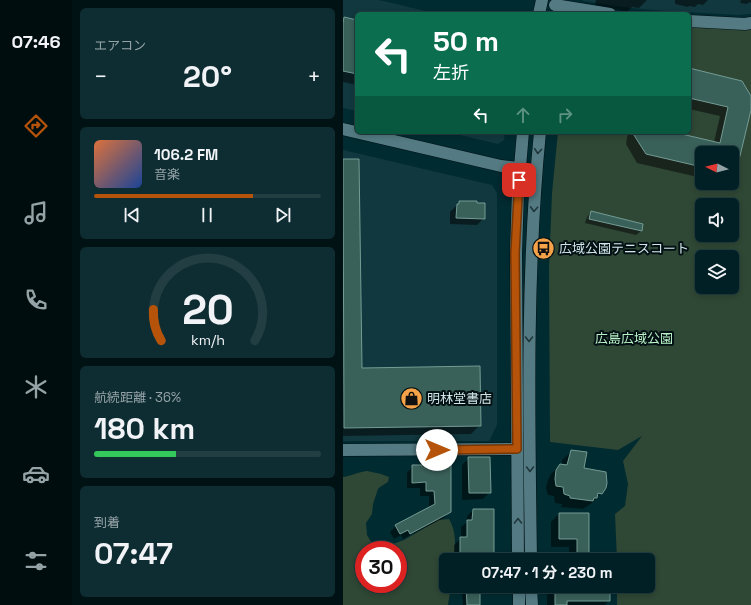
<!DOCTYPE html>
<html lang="ja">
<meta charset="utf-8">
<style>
body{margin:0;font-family:"Space Grotesk","Noto Sans JP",sans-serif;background:#0e2d32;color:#f1f3f6;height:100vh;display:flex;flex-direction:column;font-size:15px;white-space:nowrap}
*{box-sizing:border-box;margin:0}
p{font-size:13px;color:#95a3a7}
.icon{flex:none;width:22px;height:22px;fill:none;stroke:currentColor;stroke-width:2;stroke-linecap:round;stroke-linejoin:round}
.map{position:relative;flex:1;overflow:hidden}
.sheet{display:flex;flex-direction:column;gap:8px;padding:8px;background:#001214;width:271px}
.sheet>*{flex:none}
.hud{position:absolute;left:12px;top:12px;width:336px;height:122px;border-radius:6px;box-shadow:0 2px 6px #0003,0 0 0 1px #223e42;background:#0b6e4f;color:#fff;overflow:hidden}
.needle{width:26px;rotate:276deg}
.controls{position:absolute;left:352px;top:146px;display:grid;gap:8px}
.controls a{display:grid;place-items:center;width:44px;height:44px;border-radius:6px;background:#002025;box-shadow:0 2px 6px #0003,0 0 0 1px #223e42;font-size:20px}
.speed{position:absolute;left:12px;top:541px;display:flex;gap:8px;font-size:20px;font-weight:700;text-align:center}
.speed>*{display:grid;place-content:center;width:52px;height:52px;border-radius:50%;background:#002025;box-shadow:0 2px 6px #0003,0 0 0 1px #223e42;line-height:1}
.speed .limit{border:6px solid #d22;background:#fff;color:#111}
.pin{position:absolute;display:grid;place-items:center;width:34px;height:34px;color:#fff;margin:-17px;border-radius:8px;box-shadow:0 2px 6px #0006}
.me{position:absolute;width:44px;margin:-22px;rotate:90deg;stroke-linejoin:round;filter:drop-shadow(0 0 3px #0008)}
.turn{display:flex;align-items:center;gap:14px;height:84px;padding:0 12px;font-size:18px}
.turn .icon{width:52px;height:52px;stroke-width:2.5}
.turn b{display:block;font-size:28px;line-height:34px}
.lanes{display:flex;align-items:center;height:38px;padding:0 12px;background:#0003;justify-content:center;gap:20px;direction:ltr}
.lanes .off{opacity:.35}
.big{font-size:30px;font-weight:700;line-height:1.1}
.sheet .widget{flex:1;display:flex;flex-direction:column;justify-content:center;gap:6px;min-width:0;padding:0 14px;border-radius:6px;background:#0e2d32}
.sheet .dial{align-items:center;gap:0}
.dial svg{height:104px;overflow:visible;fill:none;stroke:#223e42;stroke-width:7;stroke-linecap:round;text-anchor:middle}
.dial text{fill:#f1f3f6;stroke:none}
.song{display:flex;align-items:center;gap:12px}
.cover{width:48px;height:48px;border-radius:6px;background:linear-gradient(135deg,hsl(20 70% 55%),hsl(220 70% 35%))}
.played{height:4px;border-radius:2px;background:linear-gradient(90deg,#b45309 70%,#223e42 70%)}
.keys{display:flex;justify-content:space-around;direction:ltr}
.heat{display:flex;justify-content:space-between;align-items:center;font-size:22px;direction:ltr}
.charge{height:6px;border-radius:3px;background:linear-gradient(90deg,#34c759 36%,#223e42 0)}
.trip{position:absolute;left:96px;top:553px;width:216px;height:40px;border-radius:6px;background:#002025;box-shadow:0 2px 6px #0003,0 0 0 1px #223e42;font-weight:700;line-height:40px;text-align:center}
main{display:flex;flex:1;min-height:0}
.tab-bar{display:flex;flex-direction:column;width:72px;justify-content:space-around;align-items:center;background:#000d0f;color:#95a3a7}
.tab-bar .icon{width:28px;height:28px}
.tab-bar .current{color:#b45309}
.tab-bar b{font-size:18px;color:#f1f3f6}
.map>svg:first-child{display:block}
.built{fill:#11383e}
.green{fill:#2f4735;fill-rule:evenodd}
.shadow{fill:#0007}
.building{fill:#396059;stroke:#749c94}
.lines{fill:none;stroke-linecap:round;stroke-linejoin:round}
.minor-casing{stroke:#011115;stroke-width:13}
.minor{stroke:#547b83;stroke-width:12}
.oneway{stroke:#1f363b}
.route-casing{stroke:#753606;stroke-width:10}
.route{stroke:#b45309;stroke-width:7}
.labels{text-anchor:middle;stroke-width:4;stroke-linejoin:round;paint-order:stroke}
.poi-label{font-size:13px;fill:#d1e5e9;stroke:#031114;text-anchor:start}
.park-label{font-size:13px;fill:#baf1c7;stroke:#031114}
</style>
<main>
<nav class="tab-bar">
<b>07:46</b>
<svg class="icon current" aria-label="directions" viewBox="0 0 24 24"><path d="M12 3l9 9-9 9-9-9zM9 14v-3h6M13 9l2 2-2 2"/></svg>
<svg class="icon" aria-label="music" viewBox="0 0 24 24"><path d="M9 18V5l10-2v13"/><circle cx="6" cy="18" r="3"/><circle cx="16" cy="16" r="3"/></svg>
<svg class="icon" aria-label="phone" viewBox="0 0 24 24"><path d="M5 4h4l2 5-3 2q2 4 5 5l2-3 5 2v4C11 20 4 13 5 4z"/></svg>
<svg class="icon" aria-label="climate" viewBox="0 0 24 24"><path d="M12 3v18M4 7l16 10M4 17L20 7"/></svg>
<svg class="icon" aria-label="car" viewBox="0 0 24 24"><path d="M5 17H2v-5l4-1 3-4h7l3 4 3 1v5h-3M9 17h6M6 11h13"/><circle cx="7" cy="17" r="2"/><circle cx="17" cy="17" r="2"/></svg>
<svg class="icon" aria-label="filters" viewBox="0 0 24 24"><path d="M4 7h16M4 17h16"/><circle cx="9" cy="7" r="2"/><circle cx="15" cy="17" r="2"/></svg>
</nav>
<section class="sheet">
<div class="widget"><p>エアコン</p>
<div class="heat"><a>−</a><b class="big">20°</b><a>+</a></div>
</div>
<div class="widget">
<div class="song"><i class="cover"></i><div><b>106.2 FM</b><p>音楽</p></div></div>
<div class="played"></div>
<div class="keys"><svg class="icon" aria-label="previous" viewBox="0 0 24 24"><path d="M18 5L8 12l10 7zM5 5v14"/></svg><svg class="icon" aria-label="pause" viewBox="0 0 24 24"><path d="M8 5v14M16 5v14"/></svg><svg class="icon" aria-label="next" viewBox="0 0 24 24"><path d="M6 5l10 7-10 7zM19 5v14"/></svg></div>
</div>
<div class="widget dial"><svg viewBox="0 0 100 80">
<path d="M14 69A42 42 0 1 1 86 69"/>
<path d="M14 69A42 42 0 0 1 8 45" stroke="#b45309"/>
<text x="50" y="56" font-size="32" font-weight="700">20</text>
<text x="50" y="72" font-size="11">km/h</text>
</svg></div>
<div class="widget"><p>航続距離 · 36%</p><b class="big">180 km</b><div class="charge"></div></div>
<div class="widget"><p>到着</p><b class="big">07:47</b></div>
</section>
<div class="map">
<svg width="408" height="605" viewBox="0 0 408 605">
<rect width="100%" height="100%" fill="#002b31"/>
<g class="built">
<path d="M 0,0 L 36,0 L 95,14 L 14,14 L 14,111 L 0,108 Z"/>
<path d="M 240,0 L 408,0 L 408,14 L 395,15 L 308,10 L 288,8 L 240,1 Z"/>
<path d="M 104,132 L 162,132 L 161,140 L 155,144 Z"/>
<path d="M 0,150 L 149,185 L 154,193 L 154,425 L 146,441 L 0,441 Z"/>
</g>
<g class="green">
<path d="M 346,27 L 408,29 L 408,605 L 274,605 L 274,586 L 305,586 L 305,560 L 274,560 L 272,514 L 282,506 L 285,484 L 280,461 L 299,436 L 275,450 L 207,442 L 206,268 L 209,193 L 215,132 L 346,132 ZM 359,153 L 389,153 L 389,183 L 359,183 ZM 359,205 L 389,205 L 389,235 L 359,235 ZM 359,257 L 389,257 L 389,287 L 359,287 Z"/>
<path d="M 24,471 L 38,474 L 46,477 L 45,482 L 37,487 L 35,489 L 30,504 L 29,514 L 23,523 L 24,535 L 33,550 L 21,550 L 21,584 L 55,584 L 55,550 L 34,550 L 61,540 L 95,520 L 106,519 C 114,533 112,544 111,560 L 103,560 L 103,586 L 108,586 L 105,605 L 0,605 L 0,477 C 8,476 15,472 24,471 Z"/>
</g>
<g class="shadow">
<path d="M 253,0 L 304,0 L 296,8 L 289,7 L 284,12 L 252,5 Z"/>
<path d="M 332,0 L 365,0 L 360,5 L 355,4 L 352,7 L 346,6 L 345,7 L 332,4 Z"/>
<path d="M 398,0 L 408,0 L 408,3 L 406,2 L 404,4 L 397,3 Z"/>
<path d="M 2,18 L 14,21 L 14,85 L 0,82 L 0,20 Z"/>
<path d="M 346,69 L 408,98 L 408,106 L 395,159 L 389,166 L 389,153 L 359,153 L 359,178 L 294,163 L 283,144 L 285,132 L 326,132 L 371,142 L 377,116 L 346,109 Z"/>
<path d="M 0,160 L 15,160 L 18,369 L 137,425 L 128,434 L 0,436 Z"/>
<path d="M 117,202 L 141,218 L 134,225 L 107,224 L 107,212 Z"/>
<path d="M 248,212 L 298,231 L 293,235 L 242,223 L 244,217 Z"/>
<path d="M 229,451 L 240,469 L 258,493 L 249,503 L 240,509 L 218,507 L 219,504 L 212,503 L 211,496 L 205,495 L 203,488 L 205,480 L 208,474 L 217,465 L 218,465 L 219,460 Z"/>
<path d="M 126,458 L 147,492 L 140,499 L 120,500 L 119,499 L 119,465 Z"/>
<path d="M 83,464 L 107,511 L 101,518 L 60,539 L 58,535 L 51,539 L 47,532 L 53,526 L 86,508 L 86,496 L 77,496 L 77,488 L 64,488 L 64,473 L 70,466 L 80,466 Z"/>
<path d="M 130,510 L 150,553 L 144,559 L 133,559 L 132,560 L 107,560 L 111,555 L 111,545 L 118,538 L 118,527 L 124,522 L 124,516 Z"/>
<path d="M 216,514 L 245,514 L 245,560 L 226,560 L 226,547 L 208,547 L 208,522 Z"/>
<path d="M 204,586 L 266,586 L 266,600 L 262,605 L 204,605 Z"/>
<path d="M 124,587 L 136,605 L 120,605 L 119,592 Z"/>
</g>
<g class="building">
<path d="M 1,17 L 14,20 L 14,74 L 0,71 L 0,23 Z"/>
<path d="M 346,68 L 399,81 L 408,96 L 408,110 L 396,160 L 389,164 L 389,153 L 359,153 L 359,167 L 303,154 L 289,132 L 330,132 L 377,143 L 385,107 L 346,98 Z"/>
<path d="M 0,159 L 16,159 L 19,368 L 137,366 L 138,426 L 1,428 Z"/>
<path d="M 116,201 L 134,201 L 134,203 L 142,203 L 142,219 L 113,218 L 114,204 L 116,204 Z"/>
<path d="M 248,211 L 300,224 L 299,231 L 246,219 Z"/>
<path d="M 228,450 L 244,452 L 241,468 L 263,472 L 264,483 L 263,488 L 259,494 L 255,493 L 254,498 L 251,498 L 250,501 L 227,498 L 227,496 L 221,494 L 220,487 L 213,486 L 212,479 L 213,470 L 217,464 L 224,465 Z"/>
<path d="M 125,457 L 147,457 L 148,493 L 126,493 Z"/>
<path d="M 83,463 L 92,463 L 92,465 L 108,465 L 108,512 L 67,534 L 65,530 L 57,534 L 52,525 L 92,504 L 91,491 L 83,491 L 83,482 L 69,483 L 69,465 L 83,465 Z"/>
<path d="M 130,509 L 151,509 L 151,553 L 139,553 L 139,554 L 132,555 L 132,560 L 117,560 L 117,537 L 124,537 L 124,520 L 129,520 Z"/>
<path d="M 216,513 L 246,513 L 246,556 L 234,556 L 234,539 L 216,539 Z"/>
<path d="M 123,586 L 137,586 L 137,605 L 124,605 Z"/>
<path d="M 212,586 L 267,586 L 267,601 L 224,601 L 224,605 L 212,605 Z"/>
</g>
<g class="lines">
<defs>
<g id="minor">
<path d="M 212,5 L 267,14"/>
<path d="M 196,14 L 199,0"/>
<path d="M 346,21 L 402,24 L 408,23"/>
<path d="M 0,129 L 158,166 L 184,169"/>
<path d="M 0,450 L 174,449"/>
<path d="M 175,560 L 173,253 L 175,191 L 180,132"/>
<path d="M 188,560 C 186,417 183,274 197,132"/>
<path d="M 176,586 L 176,605"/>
<path d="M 188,586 L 189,605"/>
</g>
</defs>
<use href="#minor" class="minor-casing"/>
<use href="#minor" class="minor"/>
</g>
<defs><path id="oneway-chevron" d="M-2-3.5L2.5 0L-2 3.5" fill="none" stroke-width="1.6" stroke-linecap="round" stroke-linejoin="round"/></defs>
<g class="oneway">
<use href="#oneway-chevron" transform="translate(195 151) rotate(95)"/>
<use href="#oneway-chevron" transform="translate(191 209) rotate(93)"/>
<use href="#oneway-chevron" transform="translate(186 339) rotate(90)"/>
<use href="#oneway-chevron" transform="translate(187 469) rotate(90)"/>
<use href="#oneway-chevron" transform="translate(175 521) rotate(-90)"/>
</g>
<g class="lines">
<defs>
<path id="route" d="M 94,450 L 174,449 L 172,253 L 176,180"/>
</defs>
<use href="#route" class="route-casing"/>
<use href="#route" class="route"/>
</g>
<defs>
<symbol id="bus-disc" viewBox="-11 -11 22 22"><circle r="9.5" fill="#f6a248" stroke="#031114"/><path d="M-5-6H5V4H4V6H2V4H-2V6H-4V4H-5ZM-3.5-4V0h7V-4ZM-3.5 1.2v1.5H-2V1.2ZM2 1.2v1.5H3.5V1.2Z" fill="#111"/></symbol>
<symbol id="shop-disc" viewBox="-11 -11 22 22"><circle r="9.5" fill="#f6a248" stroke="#031114"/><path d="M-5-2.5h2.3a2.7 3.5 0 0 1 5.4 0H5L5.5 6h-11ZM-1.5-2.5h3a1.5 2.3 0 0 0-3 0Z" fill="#111"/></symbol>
</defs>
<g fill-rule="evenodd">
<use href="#bus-disc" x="188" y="236" width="25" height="25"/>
<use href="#shop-disc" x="56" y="386" width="25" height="25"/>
</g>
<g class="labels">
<g class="poi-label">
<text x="216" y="253">広域公園テニスコート</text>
<text x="84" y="403">明林堂書店</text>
</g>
<g class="park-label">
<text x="291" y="343">広島広域公園</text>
</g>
</g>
</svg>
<div class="controls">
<a><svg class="needle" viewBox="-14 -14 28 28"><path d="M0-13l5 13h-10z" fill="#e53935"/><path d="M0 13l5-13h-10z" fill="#95a3a7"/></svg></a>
<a><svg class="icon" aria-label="sound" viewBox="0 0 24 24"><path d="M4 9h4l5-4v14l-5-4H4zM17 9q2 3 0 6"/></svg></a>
<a><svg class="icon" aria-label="layers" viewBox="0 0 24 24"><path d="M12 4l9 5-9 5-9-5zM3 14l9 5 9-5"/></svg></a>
</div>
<div class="speed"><div class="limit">30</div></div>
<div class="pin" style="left:176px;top:180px;background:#d93025"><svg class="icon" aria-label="arrive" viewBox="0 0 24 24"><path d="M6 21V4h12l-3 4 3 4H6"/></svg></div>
<svg class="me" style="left:94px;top:450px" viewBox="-20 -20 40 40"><circle r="19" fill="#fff"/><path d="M0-13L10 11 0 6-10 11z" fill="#b45309"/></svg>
<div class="trip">07:47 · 1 分 · 230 m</div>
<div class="hud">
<div class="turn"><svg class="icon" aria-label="left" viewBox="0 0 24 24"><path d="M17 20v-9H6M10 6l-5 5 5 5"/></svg><div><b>50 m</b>左折</div></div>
<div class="lanes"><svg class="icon" aria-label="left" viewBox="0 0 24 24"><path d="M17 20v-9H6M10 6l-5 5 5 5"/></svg><svg class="icon off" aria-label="ahead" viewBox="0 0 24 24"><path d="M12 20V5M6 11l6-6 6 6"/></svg><svg class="icon off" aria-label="right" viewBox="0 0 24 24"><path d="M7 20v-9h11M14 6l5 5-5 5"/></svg></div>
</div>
</div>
</main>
